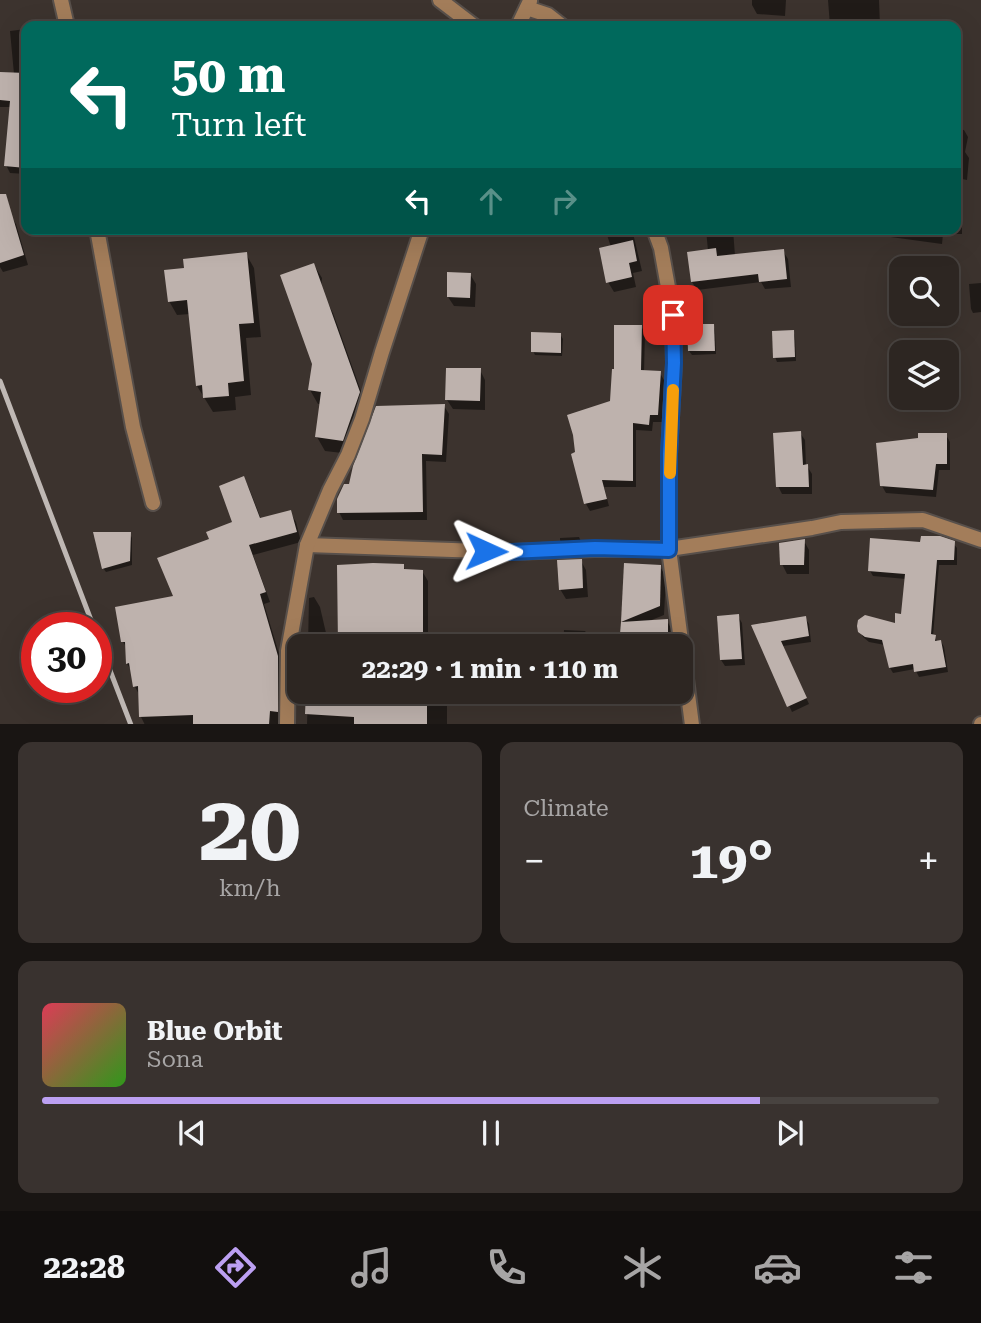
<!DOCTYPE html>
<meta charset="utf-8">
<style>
body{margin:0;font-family:"Roboto Serif",serif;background:#39322f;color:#f1f3f6;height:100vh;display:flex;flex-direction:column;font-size:26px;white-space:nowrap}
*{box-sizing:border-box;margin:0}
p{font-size:23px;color:#a7a5a5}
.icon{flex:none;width:38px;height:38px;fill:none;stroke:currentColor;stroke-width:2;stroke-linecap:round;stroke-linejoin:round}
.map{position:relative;height:724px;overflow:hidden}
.drawer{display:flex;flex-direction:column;gap:18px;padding:18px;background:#191513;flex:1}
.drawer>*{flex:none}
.guide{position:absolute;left:21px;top:21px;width:940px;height:214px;border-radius:14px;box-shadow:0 7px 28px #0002,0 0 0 2px #484340;background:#00695c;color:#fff;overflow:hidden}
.controls{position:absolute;left:889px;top:256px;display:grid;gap:14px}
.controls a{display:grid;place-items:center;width:70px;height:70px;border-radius:14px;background:#2d2622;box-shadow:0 7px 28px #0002,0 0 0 2px #484340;font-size:35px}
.speed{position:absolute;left:21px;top:612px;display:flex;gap:14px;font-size:35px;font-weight:700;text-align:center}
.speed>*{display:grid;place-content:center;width:91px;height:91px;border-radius:50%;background:#2d2622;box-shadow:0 7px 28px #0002,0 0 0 2px #484340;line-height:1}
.speed .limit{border:10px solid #d22;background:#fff;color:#111}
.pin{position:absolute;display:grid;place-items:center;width:60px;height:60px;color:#fff;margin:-30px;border-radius:14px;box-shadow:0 4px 10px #0006}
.me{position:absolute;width:77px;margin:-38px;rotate:91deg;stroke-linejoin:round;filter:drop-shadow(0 0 5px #0008)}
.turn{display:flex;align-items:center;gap:24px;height:147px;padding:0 35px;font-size:32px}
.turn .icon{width:91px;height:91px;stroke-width:2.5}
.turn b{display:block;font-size:49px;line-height:60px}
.lanes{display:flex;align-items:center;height:66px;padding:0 35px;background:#0003;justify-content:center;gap:35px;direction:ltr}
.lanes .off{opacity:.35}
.big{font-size:52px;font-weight:700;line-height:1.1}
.drawer .tile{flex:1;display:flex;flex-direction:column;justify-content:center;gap:10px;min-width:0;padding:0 24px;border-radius:14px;background:#39322f}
.drawer .dial{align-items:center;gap:0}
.dial b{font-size:91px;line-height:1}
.song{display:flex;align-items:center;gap:21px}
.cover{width:84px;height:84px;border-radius:10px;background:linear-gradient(135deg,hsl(350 70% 55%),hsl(110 70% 35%))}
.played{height:7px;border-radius:4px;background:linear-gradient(90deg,#bca0f2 80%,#484340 80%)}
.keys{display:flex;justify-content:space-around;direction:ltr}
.heat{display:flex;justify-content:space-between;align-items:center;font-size:38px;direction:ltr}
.drawer .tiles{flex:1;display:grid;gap:18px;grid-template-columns:1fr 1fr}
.tile:last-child{grid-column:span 2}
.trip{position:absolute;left:287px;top:634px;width:406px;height:70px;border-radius:14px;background:#2d2622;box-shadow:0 7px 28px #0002,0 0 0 2px #484340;font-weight:700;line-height:70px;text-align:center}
.dock{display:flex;height:112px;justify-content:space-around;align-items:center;background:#120f0e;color:#a7a5a5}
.dock .icon{width:49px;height:49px}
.dock .active{color:#bca0f2}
.dock b{font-size:32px;color:#f1f3f6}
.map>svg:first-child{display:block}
.shadow{fill:#0007}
.building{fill:#beb2ad}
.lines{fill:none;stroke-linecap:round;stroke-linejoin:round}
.minor-casing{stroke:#58504b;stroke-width:18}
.minor{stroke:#a37d5a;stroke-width:14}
.rail{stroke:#bfb8b4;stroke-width:5}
.route-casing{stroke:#114b97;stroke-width:18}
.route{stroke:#1a73e8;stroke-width:12}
.slow{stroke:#f59e0b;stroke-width:12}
</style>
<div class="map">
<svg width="981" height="725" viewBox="0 0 981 725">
<rect width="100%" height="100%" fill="#3c332e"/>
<g class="shadow">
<path d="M 752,0 L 786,0 L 785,16 L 757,14 L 752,5 Z"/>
<path d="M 828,0 L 879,0 L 880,26 L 830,26 Z"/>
<path d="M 26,29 L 26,174 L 10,173 L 6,165 L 11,107 L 0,107 L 0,74 L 14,74 L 10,31 Z"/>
<path d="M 956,105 L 958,106 L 962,113 L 956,129 L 964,130 L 968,137 L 965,152 L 969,158 L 967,180 L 962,179 L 962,234 L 943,234 L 942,244 L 876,235 L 873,229 L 956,229 Z"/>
<path d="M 10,214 L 16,224 L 28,265 L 3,272 L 0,267 L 0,218 Z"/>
<path d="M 605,229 L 632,229 L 642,271 L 633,273 L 636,287 L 614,292 L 608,282 L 611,247 Z"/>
<path d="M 706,229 L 733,229 L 735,256 L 783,251 L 788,259 L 791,287 L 765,289 L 761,282 L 697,290 L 692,282 L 689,253 L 708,251 Z"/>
<path d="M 246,254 L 254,268 L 261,337 L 246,338 L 251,395 L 235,397 L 236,410 L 213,412 L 197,386 L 190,314 L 177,315 L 169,301 L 186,270 Z"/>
<path d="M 314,265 L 322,278 L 320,298 L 325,298 L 333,313 L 367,408 L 351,454 L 325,451 L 317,437 L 321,404 L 318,404 L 310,390 L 313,364 Z"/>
<path d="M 470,274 L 476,284 L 475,307 L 454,306 L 448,297 Z"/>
<path d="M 981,283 L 981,312 L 973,313 L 971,309 L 969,284 Z"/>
<path d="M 641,326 L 645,333 L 644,372 L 660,373 L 664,380 L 662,422 L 653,422 L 652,431 L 636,430 L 636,487 L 604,487 L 609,506 L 590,511 L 586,504 L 573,455 L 612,403 Z"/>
<path d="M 713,326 L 715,330 L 716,354 L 692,355 L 689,351 Z"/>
<path d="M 793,331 L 795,336 L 796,361 L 777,362 L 775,357 Z"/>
<path d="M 560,334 L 563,339 L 562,356 L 535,355 L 533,351 Z"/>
<path d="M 480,370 L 485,380 L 485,410 L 453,409 L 447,400 Z"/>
<path d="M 444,406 L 449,414 L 446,462 L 426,461 L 427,520 L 343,520 L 339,512 L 350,485 Z"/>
<path d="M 800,433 L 805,440 L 806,466 L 807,466 L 812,474 L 812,494 L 782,494 L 778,486 Z"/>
<path d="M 946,435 L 950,442 L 950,470 L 939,470 L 936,497 L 886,493 L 882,486 Z"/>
<path d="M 244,478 L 249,488 L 261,519 L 290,512 L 296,522 L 301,542 L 253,555 L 270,602 L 264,604 L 283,667 L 282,725 L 145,725 L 141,717 L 140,696 L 135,687 L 133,673 L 127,664 L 127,648 L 123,642 L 176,597 L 211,540 L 234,523 Z"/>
<path d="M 130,534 L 132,538 L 132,565 L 106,572 L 103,568 Z"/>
<path d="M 579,537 L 582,544 L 562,544 L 560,540 L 560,538 Z"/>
<path d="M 804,541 L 809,550 L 809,574 L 787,574 L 782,564 Z"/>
<path d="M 953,543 L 957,548 L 957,565 L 939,565 L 933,636 L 938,642 L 941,641 L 944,647 L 948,672 L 919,677 L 915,669 L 893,673 L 890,668 L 885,645 L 869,642 L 863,637 L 860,631 L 897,625 L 903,615 L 906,579 L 873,576 L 870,571 L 922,544 Z"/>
<path d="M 581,561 L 586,570 L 588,597 L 566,599 L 560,589 Z"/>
<path d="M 625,565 L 660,567 L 666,576 L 664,615 L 649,621 L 667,621 L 672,630 L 673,646 L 621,646 Z"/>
<path d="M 403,566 L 406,571 L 422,571 L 428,581 L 428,646 L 340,646 Z"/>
<path d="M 314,597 L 320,607 L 329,646 L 308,646 L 309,598 Z"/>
<path d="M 738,616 L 742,623 L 745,665 L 725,666 L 721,660 Z"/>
<path d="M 805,618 L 809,624 L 811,642 L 783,646 L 809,704 L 792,712 L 753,626 Z"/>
<path d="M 564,630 L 585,631 L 588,635 L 588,646 L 563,646 Z"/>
<path d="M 308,691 L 447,691 L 447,725 L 307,725 Z"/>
</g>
<g class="building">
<path d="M 0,72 L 26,73 L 26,168 L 4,166 L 10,101 L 0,100 Z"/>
<path d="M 0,194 L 6,194 L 24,255 L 0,263 Z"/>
<path d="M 633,240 L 637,261 L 629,263 L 632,277 L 606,283 L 599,248 Z"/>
<path d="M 716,248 L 717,256 L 784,249 L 787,279 L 759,282 L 758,274 L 691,282 L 687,252 Z"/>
<path d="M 247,252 L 254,323 L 239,324 L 244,381 L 228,383 L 229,396 L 203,398 L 202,385 L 196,386 L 187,300 L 168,302 L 164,270 L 184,268 L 183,259 Z"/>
<path d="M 314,263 L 360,392 L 343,441 L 315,437 L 321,392 L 308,390 L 312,364 L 280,275 Z"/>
<path d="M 447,272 L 471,273 L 470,298 L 447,297 Z"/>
<path d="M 687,324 L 714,324 L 715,351 L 688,351 Z"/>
<path d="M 614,325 L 642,325 L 641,370 L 661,371 L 658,415 L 650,415 L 649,425 L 633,423 L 633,481 L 602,480 L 607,499 L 584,504 L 571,454 L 575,452 L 573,435 L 567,415 L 610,401 L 612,369 L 614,369 Z"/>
<path d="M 794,330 L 795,357 L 773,358 L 772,331 Z"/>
<path d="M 531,332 L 561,333 L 561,353 L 531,352 Z"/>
<path d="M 446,368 L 481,368 L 480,401 L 445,400 Z"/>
<path d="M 445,404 L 442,455 L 422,454 L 423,512 L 337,513 L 337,499 L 344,484 L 349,484 L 353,466 L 376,406 Z"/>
<path d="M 801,431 L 803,465 L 808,464 L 809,487 L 776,487 L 773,433 Z"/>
<path d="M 918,433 L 947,433 L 947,464 L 936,464 L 933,490 L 880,486 L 876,443 L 918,438 Z"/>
<path d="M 244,476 L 260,518 L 291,510 L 297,532 L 249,545 L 266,592 L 260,594 L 278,656 L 278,712 L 270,711 L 269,725 L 193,725 L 193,715 L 139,717 L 138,686 L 133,687 L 129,663 L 126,664 L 125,642 L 121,642 L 115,607 L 173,596 L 157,558 L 209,539 L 206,532 L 232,522 L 219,486 Z"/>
<path d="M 93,532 L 131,532 L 130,561 L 102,569 Z"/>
<path d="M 921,536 L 940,536 L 955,541 L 954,560 L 937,560 L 931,634 L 936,635 L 935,641 L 941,640 L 946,667 L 914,672 L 913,664 L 889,668 L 882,640 L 865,637 L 858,632 L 857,626 L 858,620 L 865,615 L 895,623 L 895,613 L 901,614 L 905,574 L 868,571 L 870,538 L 920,542 Z"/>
<path d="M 805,539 L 804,565 L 780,565 L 779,543 Z"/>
<path d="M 582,559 L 583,588 L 559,590 L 557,560 Z"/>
<path d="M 373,563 L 404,564 L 404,569 L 423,570 L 423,646 L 338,646 L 337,565 Z"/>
<path d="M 624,563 L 661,565 L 660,606 L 621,622 Z"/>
<path d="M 739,614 L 742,659 L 720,660 L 717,616 Z"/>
<path d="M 806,616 L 809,636 L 781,641 L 807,698 L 787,707 L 751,625 Z"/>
<path d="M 668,619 L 668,646 L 619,646 L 621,622 Z"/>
<path d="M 306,691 L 427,691 L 427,725 L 354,725 L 354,717 L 305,714 Z"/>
</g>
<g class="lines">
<defs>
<g id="minor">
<path d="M 61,0 L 67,26"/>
<path d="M 440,0 L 474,26"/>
<path d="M 527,8 L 548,15 L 562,26"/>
<path d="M 518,26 L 530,1"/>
<path d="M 97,229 L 133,427 L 153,503"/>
<path d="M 654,229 L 661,248 L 673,315 L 674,363 L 669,454 L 669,549 L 692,725"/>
<path d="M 307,545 L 511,552 L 595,549 L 669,549 L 812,528 L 841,522 L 923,520 L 981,540"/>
<path d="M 287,725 L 288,651 L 307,545 L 330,490 L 348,455 L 362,419 L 382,352 L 422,229"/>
<path d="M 981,725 L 981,724"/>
</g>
</defs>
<use href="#minor" class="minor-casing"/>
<use href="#minor" class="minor"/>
<g class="rail">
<path d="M 0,381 L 94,628"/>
<path d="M 96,634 L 131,725"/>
</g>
</g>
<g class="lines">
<defs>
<path id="route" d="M 486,551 L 511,552 L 595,548 L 669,550 L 669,454 L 674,363 L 673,315"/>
</defs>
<use href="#route" class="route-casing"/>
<use href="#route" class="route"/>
<path class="slow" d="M 670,473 L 673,390"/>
</g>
</svg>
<div class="controls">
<a><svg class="icon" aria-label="search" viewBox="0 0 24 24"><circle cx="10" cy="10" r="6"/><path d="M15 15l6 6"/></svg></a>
<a><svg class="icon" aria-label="layers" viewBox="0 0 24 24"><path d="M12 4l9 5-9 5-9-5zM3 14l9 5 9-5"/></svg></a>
</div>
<div class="speed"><div class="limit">30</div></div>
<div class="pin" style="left:673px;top:315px;background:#d93025"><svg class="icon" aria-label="arrive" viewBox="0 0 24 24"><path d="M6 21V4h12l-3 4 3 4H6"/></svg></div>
<svg class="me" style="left:486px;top:551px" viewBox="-20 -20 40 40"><path d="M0-17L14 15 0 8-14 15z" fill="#1a73e8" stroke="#fff" stroke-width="4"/></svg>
<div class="trip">22:29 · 1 min · 110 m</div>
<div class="guide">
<div class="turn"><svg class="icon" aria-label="left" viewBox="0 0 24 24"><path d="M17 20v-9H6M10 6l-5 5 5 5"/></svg><div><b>50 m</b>Turn left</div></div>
<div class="lanes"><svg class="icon" aria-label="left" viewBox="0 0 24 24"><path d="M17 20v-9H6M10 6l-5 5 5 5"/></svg><svg class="icon off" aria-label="ahead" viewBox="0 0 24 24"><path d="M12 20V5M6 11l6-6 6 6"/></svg><svg class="icon off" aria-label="right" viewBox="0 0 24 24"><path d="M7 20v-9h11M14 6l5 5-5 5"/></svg></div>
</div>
</div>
<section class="drawer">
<div class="tiles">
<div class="tile dial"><b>20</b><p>km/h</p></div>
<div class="tile"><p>Climate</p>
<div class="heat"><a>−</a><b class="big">19°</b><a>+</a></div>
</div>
<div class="tile">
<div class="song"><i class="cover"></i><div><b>Blue Orbit</b><p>Sona</p></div></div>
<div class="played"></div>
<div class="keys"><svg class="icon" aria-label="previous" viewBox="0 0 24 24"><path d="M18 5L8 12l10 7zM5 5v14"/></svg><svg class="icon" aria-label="pause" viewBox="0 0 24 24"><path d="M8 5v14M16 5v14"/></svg><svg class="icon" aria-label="next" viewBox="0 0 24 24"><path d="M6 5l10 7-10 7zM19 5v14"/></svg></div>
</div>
</div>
</section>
<nav class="dock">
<b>22:28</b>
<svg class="icon active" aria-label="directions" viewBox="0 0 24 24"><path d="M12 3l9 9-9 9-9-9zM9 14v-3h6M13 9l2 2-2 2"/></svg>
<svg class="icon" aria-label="music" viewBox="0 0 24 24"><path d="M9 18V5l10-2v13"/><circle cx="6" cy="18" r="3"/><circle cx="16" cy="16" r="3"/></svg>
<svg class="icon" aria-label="phone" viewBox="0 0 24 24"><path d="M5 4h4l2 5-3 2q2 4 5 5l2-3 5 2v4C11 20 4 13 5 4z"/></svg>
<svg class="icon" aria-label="climate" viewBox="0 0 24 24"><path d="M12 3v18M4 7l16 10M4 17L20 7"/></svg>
<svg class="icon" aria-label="car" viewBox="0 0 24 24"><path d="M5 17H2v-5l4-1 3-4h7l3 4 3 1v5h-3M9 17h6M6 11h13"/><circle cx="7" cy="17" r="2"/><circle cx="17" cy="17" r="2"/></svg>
<svg class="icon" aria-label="filters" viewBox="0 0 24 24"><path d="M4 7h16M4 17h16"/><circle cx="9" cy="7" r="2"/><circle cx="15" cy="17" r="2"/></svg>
</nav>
